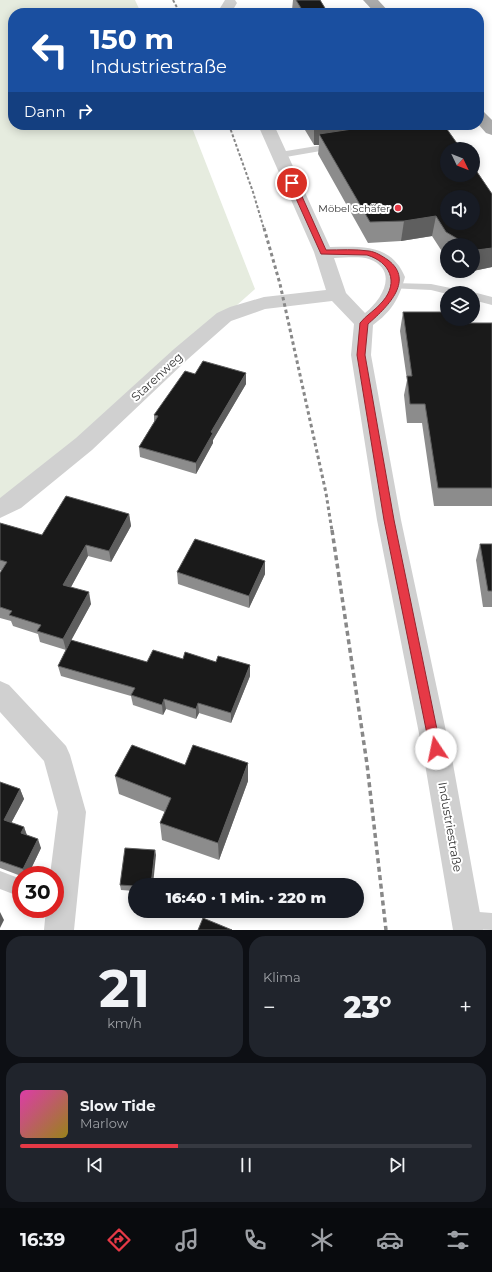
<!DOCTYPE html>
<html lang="de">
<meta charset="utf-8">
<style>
body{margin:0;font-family:Montserrat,sans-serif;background:#20242c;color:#f1f3f6;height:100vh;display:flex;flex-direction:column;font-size:15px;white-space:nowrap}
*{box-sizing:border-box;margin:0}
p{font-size:13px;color:#9ea1a6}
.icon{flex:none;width:22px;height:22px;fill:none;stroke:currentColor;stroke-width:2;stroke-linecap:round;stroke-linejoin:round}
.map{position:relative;height:930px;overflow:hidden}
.panel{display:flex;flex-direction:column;gap:6px;padding:6px;background:#0d0f14;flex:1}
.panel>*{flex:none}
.guide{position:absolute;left:8px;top:8px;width:476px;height:122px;border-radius:16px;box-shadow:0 2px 10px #0003;background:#1a4fa0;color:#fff;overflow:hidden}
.needle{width:26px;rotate:133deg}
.fabs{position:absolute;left:440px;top:142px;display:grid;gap:8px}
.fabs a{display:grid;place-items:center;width:40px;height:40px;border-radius:50%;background:#171b24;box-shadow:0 2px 10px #0003;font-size:20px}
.speed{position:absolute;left:12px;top:866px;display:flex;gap:8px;font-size:20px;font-weight:700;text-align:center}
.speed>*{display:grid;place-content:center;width:52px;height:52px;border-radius:50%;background:#171b24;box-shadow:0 2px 10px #0003;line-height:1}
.speed .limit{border:6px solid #d22;background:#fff;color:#111}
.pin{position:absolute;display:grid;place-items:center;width:34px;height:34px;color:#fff;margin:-17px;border:2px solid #fff;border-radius:50%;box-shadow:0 1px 4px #0007}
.me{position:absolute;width:44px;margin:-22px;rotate:349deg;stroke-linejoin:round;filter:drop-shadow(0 0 3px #0008)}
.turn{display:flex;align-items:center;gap:14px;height:84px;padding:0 16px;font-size:18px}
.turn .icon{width:52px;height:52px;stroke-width:2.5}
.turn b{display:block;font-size:28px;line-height:34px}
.then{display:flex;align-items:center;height:38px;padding:0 16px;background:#0003;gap:8px;font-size:15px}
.big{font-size:30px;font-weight:800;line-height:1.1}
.panel .card{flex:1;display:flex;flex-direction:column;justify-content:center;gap:6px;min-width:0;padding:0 14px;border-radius:16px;background:#20242c}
.panel .dial{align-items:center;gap:0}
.dial b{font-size:52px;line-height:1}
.song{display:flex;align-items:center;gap:12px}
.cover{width:48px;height:48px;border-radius:6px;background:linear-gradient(135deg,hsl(320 70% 55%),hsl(50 70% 35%))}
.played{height:4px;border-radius:2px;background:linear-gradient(90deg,#e63946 35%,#363941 35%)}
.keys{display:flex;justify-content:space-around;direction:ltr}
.heat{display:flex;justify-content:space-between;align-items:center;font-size:22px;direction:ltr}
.panel .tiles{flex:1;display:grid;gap:6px;grid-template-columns:1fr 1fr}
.card:last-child{grid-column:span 2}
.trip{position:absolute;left:128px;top:878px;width:236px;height:40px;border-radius:20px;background:#171b24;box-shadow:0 2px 10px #0003;font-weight:800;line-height:40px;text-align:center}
.menu{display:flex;height:64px;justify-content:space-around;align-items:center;background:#090b0e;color:#9ea1a6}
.menu .icon{width:28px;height:28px}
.menu .on{color:#e63946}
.menu b{font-size:18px;color:#f1f3f6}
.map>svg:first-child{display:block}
.green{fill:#e6ecdf}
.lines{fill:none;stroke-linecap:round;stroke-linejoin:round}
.lane{fill:#d0d0d0;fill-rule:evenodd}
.street{fill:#d0d0d0;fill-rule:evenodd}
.primary{fill:#ababab;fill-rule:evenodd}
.rail-far2{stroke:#888;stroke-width:2;stroke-dasharray:3 2;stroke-linecap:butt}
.rail-far1{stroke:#888;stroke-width:3;stroke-dasharray:3.5 3;stroke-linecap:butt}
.rail{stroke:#888;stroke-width:3.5;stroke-dasharray:5 3.5;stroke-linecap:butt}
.wall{fill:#8c8c8c}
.shaded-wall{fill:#5f5f5f}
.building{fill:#1a1a1a;stroke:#5f5f5f;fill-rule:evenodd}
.route{fill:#e63946;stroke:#96252e}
.poi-dot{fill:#e63946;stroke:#fff;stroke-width:1.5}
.labels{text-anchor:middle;stroke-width:4;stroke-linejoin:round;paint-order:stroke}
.far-poi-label{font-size:10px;fill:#333;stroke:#fff;text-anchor:end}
.street-label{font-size:12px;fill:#333;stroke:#fff}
</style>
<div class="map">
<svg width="492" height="930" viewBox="0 0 492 930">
<rect width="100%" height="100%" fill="#fff"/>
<path class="green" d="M 0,0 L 135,0 L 141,13 L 13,13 L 13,125 L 191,125 L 255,289 L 182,354 L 0,510 Z"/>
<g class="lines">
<g class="lane">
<path d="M 335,143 L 338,144 L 338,148 L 280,158 L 275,155 L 280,152 Z"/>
<path d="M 393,283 L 431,284 L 465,291 L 467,293 L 447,294 L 431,290 L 389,288 L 387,286 L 389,284 Z"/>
<path d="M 473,292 L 492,297 L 492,305 L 473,300 L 473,293 L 471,293 Z"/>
<path d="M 0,871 L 21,879 L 21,897 L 0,889 Z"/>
<path d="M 466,911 L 492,913 L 492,930 L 466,929 L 460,926 L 457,920 L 460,914 Z"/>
</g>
<g class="street">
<path d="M 225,0 L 235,0 L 237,3 L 231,13 L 217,13 Z"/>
<path d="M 258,125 L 274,125 L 330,247 C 360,247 391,243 405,277 C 399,299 391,312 373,325 L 371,355 L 401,520 L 453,764 L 483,930 L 453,930 L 425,764 L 377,520 L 351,355 L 354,324 L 332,301 L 265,309 L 231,321 L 188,359 L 92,450 L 21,508 L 0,518 L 0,498 L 76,438 L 174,349 L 217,313 L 230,307 L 264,297 L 326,290 L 314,252 ZM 334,258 C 344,258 359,256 369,259 C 399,270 383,299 365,313 L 346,293 Z"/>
<path d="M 0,681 L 9,685 L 66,746 L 70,755 L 86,812 L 74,930 L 44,930 L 46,909 L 55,909 L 55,875 L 50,875 L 58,812 L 44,761 L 0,712 Z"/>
</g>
<g class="primary">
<path d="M 363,0 L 378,0 L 390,13 L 375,13 Z"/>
<path d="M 479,110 L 484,112 L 492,120 L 492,135 L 486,133 L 479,125 Z"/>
</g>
<g class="rail-far2">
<path d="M 173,0 L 180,13"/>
<path d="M 229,125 L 253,192 L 264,229"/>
</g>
<path class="rail-far1" d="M 264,228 L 280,284 L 326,493 L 332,531"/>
<path class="rail" d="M 332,530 L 367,764 L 386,930"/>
</g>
<g class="wall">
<path d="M 293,0 L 320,0 L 328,13 L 294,13 L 292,10 Z"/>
<path d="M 302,125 L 444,125 L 492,194 L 492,267 L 473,271 L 473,245 L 447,245 L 447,255 L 443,253 L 432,236 L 401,241 L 368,243 L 318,154 L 319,145 L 314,145 Z"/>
<path d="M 403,312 L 457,323 L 492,323 L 492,506 L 434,506 L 422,423 L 407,423 L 404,395 L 407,380 L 400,331 Z"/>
<path d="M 195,374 L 246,384 L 213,440 L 213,443 L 196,474 L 140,457 L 139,447 L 154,422 L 154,415 Z"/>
<path d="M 129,514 L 131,526 L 111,562 L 88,556 L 71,587 L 91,604 L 71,640 L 147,662 L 183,659 L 250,676 L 231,723 L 199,713 L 196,719 L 166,709 L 163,715 L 133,705 L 131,696 L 61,676 L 58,666 L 66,650 L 40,642 L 38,634 L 13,626 L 11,621 L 0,618 L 0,573 L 1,571 L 0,570 L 0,523 L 42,535 Z"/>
<path d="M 480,544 L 492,544 L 492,607 L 483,607 L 476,560 Z"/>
<path d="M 265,561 L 265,574 L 249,608 L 178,584 L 177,572 Z"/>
<path d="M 185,765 L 248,781 L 219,860 L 162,840 L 160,823 L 165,812 L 119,794 L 115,776 Z"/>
<path d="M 0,782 L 20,789 L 24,799 L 11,823 L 24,827 L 27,835 L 41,848 L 28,875 L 21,875 L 21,876 L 0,868 Z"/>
<path d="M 156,855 L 135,885 L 135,891 L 121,890 L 120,885 Z"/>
</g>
<g class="shaded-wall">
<path d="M 344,125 L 431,125 L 319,134 L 319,145 L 314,145 L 314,129 Z"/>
<path d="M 436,216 L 432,236 L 401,241 L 404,221 Z"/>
<path d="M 492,248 L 492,267 L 473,271 L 477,250 Z"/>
<path d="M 246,373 L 246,384 L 213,440 L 213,443 L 196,474 L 196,463 L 211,432 Z"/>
<path d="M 129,514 L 131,526 L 111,562 L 109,551 Z"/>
<path d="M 86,545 L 88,556 L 66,596 L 63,585 Z"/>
<path d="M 265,561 L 265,574 L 249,608 L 249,596 Z"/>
<path d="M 89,592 L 91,604 L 66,650 L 63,639 Z"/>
<path d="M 250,665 L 250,676 L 231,723 L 231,713 Z"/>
<path d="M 164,699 L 166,709 L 163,715 L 162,705 Z"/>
<path d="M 198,703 L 199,713 L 196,719 L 196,709 Z"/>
<path d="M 248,763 L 248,781 L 219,860 L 218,843 Z"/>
<path d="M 20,789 L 24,799 L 8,829 L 4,820 Z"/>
<path d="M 24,827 L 27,836 L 21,833 Z"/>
<path d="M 38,839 L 41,848 L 28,875 L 25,875 L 23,869 Z"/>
<path d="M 155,850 L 156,855 L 153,885 L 151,885 Z"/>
<path d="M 0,912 L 4,920 L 0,928 Z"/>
</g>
<g class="building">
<path d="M 296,0 L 320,0 L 328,13 L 304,13 Z"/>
<path d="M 312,125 L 344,125 L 314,129 Z"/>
<path d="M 379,125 L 444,125 L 461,149 L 447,149 L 447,175 L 473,175 L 473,166 L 492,194 L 492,248 L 477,250 L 473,248 L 473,245 L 468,245 L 446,232 L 436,216 L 404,221 L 370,222 L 319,134 ZM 447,197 L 473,197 L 473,223 L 447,223 Z"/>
<path d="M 403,312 L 447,312 L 447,319 L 457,319 L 457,323 L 492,323 L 492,488 L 438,488 L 425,404 L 410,404 L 407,376 L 412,376 Z"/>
<path d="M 203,361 L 246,373 L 211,432 L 213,433 L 196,463 L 139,447 L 158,416 L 154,415 L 185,371 L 195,374 Z"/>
<path d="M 66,496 L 129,514 L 109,551 L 86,545 L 63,585 L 89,592 L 63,639 L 37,631 L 41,625 L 9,615 L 12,611 L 0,607 L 0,573 L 7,562 L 0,560 L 0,523 L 42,535 Z"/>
<path d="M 195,539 L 265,561 L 249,596 L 177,572 Z"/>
<path d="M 480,544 L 492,544 L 492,591 L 488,591 Z"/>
<path d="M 71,640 L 147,662 L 153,650 L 183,659 L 185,652 L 216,662 L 218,656 L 250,665 L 231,713 L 198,703 L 196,709 L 164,699 L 162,705 L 131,695 L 135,688 L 58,666 Z"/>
<path d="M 132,745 L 185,765 L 193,745 L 248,763 L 218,843 L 160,823 L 171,798 L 115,776 Z"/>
<path d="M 0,782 L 20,789 L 4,820 L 24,827 L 21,833 L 38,839 L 23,869 L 0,861 Z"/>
<path d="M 125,848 L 155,850 L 151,885 L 135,885 L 135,886 L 120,885 Z"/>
<path d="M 203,918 L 232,930 L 198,930 Z"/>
</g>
<path class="route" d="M 290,181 L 296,183 L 326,250 C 340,250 355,249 369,251 C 376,252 382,256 388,260 C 416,281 385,309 368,324 L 365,355 L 394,520 L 441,749 L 440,752 L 436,754 L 432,752 L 430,749 L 384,520 L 357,355 L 360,323 C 366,315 376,310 383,301 C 399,282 390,262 367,255 L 321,254 L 289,183 Z"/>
<circle class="poi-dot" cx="398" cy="208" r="4"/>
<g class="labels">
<g class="far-poi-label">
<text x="390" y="212">Möbel Schäfer</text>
</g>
<g class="street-label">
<text transform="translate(157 377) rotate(-43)" y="4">Starenweg</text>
<text transform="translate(450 827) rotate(80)" y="4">Industriestraße</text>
</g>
</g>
</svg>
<div class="fabs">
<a><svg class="needle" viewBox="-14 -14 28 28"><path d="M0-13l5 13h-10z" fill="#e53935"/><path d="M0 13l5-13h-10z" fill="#9ea1a6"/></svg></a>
<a><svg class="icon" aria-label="sound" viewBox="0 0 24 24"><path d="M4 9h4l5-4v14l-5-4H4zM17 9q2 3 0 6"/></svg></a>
<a><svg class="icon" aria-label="search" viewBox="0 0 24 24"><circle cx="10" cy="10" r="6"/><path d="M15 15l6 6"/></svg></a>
<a><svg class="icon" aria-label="layers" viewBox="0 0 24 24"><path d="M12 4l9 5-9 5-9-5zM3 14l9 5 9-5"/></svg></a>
</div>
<div class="speed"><div class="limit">30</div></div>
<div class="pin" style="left:292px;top:183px;background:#d93025"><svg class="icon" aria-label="arrive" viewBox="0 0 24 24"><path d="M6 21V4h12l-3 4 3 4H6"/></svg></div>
<svg class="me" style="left:436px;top:749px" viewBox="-20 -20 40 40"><circle r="19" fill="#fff"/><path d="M0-13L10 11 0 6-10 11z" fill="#e63946"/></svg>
<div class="trip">16:40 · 1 Min. · 220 m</div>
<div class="guide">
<div class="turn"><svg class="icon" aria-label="left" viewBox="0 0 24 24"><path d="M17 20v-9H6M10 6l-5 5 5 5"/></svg><div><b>150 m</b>Industriestraße</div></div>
<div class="then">Dann<svg class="icon" aria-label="right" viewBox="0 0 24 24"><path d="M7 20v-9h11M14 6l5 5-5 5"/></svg></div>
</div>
</div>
<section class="panel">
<div class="tiles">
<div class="card dial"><b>21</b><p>km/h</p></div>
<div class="card"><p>Klima</p>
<div class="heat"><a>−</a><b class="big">23°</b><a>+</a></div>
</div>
<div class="card">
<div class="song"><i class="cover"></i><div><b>Slow Tide</b><p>Marlow</p></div></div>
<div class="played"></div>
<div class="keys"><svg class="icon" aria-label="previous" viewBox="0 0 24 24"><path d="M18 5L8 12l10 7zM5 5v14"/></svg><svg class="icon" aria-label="pause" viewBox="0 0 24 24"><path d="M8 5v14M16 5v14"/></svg><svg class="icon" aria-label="next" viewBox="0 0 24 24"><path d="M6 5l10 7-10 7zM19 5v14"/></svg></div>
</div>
</div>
</section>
<nav class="menu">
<b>16:39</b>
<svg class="icon on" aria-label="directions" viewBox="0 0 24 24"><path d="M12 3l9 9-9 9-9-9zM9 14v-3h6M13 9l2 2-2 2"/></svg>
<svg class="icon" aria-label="music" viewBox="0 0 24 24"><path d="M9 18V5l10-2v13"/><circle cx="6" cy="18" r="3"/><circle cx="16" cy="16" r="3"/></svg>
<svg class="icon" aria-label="phone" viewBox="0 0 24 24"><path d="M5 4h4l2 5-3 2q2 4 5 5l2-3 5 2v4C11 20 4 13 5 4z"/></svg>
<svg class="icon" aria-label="climate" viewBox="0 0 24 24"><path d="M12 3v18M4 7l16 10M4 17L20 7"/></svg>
<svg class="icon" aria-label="car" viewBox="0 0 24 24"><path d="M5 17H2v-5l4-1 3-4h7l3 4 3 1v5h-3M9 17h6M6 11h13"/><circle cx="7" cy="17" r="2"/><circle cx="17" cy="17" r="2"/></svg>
<svg class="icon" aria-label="filters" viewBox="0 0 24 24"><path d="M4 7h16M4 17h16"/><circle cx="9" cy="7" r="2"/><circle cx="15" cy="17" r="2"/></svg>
</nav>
